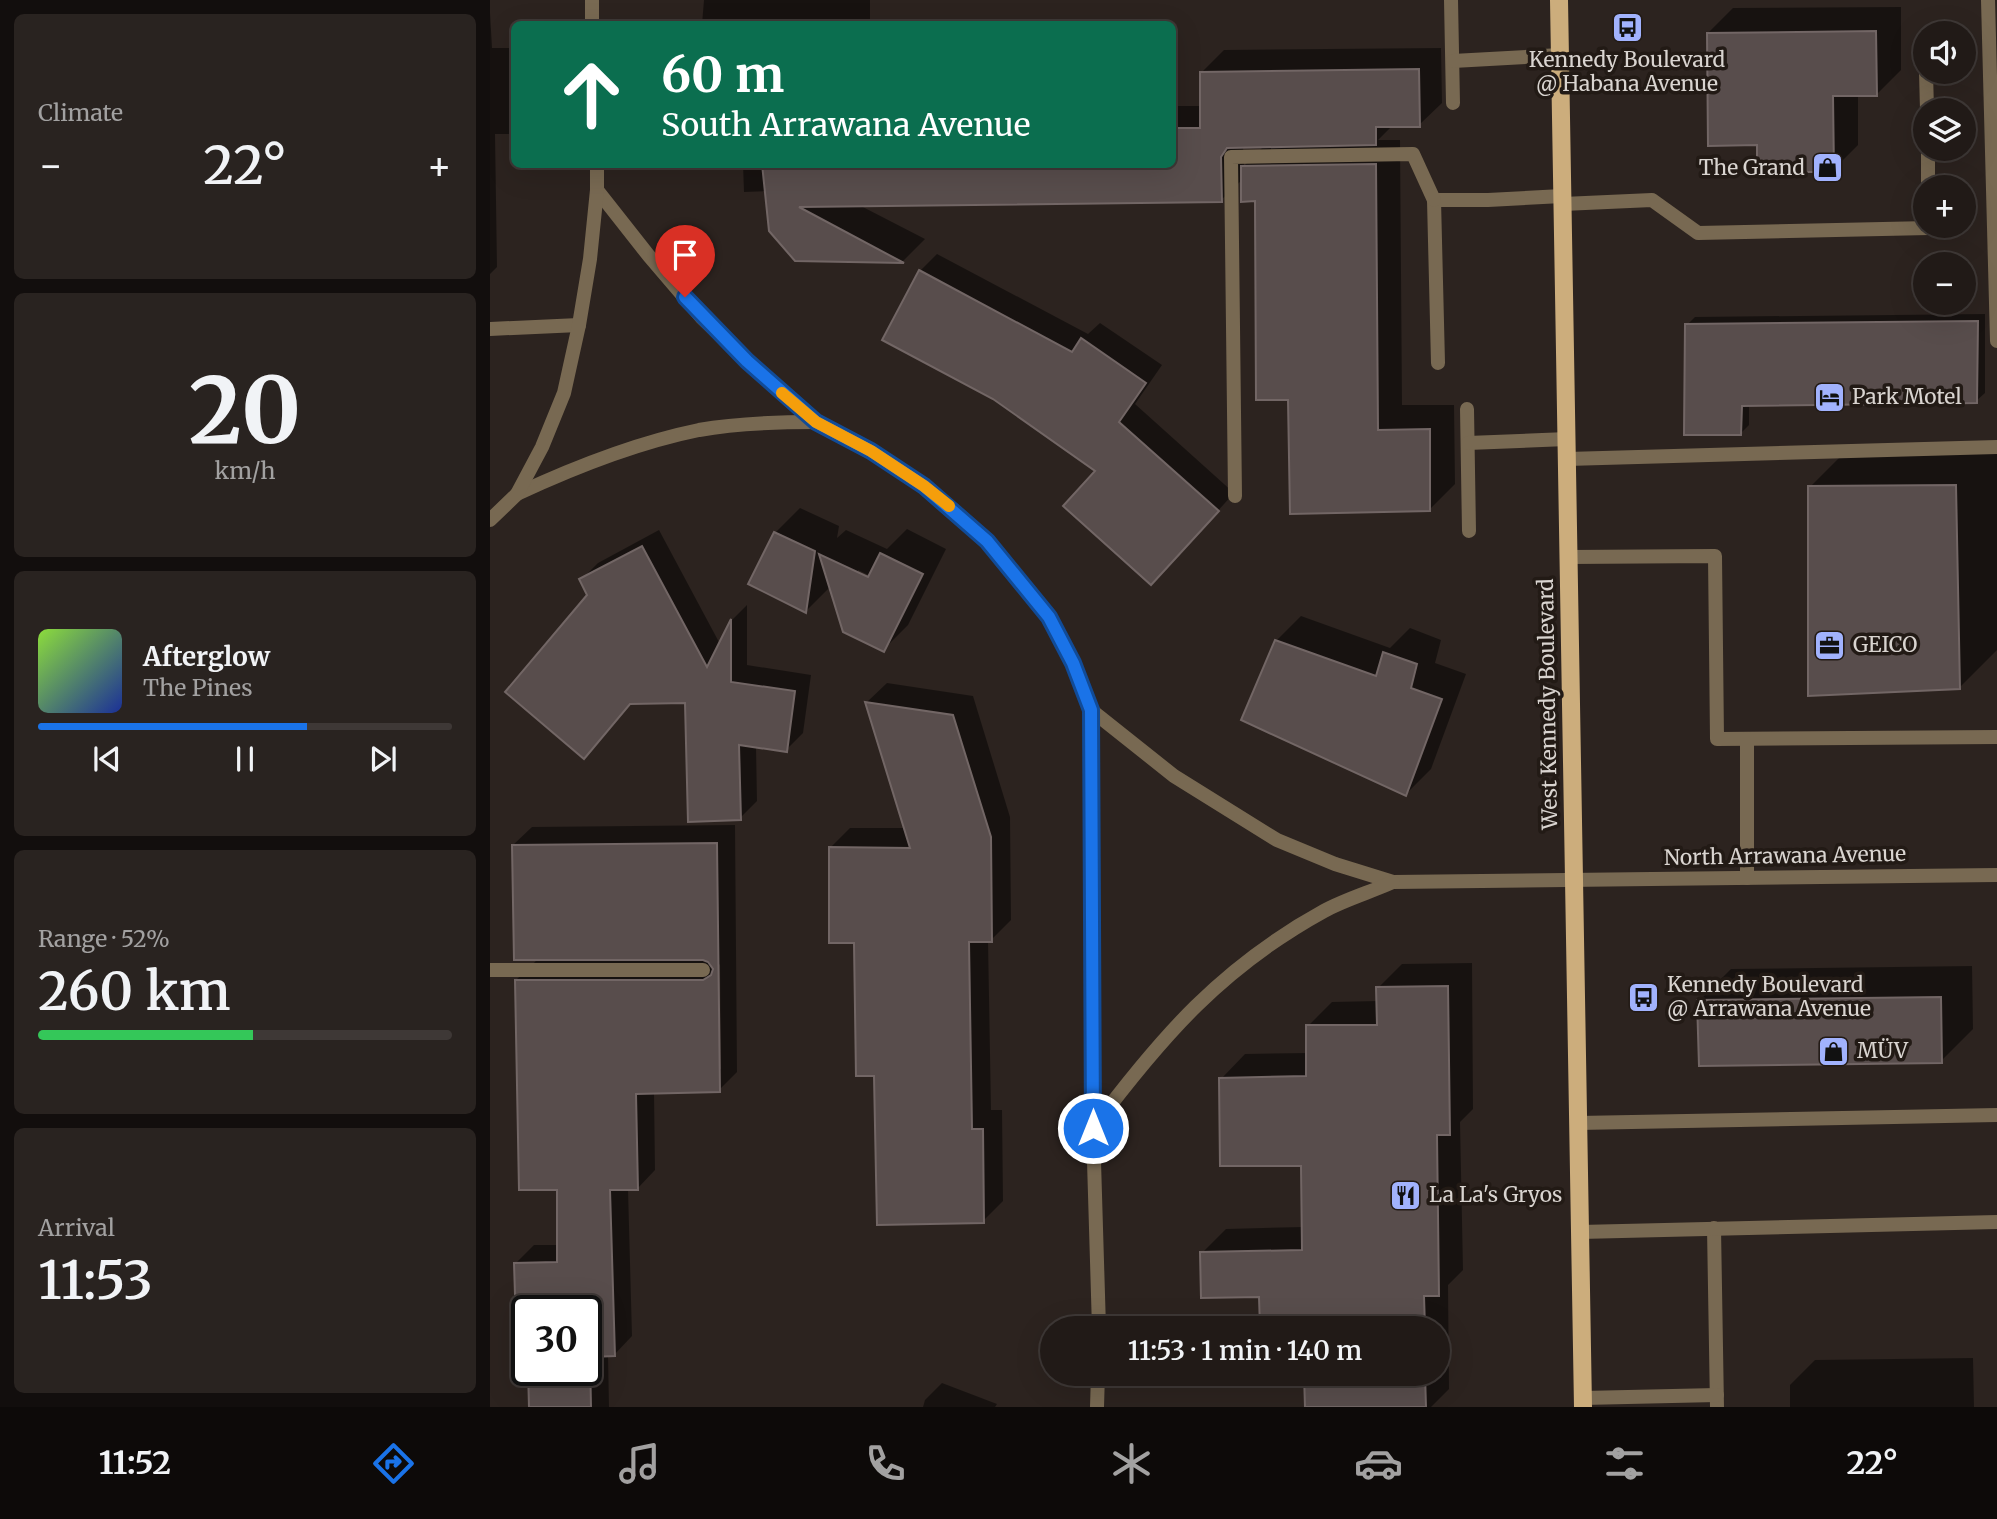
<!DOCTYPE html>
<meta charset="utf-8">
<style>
body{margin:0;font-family:Merriweather,serif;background:#292320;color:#f1f3f6;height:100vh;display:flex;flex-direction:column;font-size:26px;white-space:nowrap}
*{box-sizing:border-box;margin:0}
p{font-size:23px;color:#a2a1a1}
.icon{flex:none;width:38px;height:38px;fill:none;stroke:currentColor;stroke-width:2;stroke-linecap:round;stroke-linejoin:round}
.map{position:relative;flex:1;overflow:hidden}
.drawer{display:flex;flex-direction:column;gap:14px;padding:14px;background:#120e0d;width:490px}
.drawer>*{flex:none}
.banner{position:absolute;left:21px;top:21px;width:665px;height:147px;border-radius:10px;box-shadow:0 7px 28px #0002,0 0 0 2px #3e3836;background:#0b6e4f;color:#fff;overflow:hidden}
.tools{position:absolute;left:1423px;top:21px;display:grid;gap:14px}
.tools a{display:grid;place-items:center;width:63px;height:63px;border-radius:50%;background:#211a17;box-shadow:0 7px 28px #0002,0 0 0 2px #3e3836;font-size:35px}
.speed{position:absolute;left:21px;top:1295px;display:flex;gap:14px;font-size:35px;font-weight:700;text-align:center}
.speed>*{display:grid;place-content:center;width:91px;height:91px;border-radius:50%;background:#211a17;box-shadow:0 7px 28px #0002,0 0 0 2px #3e3836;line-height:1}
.speed .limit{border:4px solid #111;border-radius:10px;background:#fff;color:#111}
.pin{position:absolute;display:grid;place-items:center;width:60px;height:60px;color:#fff;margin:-72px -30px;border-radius:50% 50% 50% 0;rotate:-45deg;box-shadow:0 0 7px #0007}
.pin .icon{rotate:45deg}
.me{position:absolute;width:77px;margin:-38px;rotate:0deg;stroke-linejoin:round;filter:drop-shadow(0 0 5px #0008)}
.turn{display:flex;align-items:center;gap:24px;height:147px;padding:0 35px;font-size:32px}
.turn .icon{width:91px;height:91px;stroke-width:2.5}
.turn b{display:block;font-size:49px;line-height:60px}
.big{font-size:52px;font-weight:600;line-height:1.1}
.drawer .tile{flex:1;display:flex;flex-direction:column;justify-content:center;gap:10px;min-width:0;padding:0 24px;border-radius:10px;background:#292320}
.drawer .dial{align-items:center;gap:0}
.dial b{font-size:91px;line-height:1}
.song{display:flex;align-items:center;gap:21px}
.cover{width:84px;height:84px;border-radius:10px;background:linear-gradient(135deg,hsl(90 70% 55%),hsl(230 70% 35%))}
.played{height:7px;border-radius:4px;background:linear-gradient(90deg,#1a73e8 65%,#3e3836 65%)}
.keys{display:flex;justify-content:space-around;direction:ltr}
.heat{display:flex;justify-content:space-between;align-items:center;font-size:38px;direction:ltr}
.charge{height:10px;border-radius:5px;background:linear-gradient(90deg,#34c759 52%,#3e3836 0)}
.trip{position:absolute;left:550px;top:1316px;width:410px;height:70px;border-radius:35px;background:#211a17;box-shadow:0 7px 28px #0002,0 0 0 2px #3e3836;font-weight:600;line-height:70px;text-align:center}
.tab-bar{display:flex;height:112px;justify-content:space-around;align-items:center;background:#0d0a09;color:#a2a1a1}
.tab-bar .icon{width:49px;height:49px}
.tab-bar .on{color:#1a73e8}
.tab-bar b{font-size:32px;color:#f1f3f6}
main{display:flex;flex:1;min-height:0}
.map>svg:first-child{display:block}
.shadow{fill:#0007;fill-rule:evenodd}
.building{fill:#584d4c;stroke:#726665;stroke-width:2}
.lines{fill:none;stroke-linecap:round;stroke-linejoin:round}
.service{stroke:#786952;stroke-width:14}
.minor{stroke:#786952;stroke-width:14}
.primary{stroke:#ccad7c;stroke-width:18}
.route-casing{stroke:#114b97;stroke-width:18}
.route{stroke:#1a73e8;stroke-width:12}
.slow{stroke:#f59e0b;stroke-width:12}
.labels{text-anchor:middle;stroke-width:7;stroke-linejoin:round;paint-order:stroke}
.poi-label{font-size:21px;fill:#d9d4d0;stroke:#221a15;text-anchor:start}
.street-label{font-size:21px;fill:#d9d4d0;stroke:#221a15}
</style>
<main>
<section class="drawer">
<div class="tile"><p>Climate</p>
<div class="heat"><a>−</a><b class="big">22°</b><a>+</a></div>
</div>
<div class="tile dial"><b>20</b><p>km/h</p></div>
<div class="tile">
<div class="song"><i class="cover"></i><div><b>Afterglow</b><p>The Pines</p></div></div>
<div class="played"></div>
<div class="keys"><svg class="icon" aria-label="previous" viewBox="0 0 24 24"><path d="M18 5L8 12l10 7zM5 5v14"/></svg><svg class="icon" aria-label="pause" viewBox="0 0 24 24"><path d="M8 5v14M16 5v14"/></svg><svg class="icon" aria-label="next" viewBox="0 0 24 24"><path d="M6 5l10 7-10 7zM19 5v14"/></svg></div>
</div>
<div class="tile"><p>Range · 52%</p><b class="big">260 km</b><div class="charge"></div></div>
<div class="tile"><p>Arrival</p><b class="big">11:53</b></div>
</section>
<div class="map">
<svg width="1507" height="1407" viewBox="0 0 1507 1407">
<rect width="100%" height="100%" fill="#2c231f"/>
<g class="shadow">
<path d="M 214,0 L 380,0 L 380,24 L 212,24 Z"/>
<path d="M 1411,7 L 1411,70 L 1386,95 L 1368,95 L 1368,145 L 1343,170 L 1218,33 L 1243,8 Z"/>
<path d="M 0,13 L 2,48 L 24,48 L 24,131 L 22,134 L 5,134 L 7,267 L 0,274 Z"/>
<path d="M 951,48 L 952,103 L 929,125 L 903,125 L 888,140 L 910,140 L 912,405 L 964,405 L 965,484 L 940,509 L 800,398 L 767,199 L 753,179 L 731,200 L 369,205 L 435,239 L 413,261 L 305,259 L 277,191 L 254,192 L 253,164 L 682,164 L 682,106 L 712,106 L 712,72 L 734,50 ZM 753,146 L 774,146 L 754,166 Z"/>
<path d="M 447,254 L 598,334 L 610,323 L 672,365 L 645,404 L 744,493 L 678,566 L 608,470 L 430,271 Z"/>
<path d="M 1495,314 L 1495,393 L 1486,401 L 1259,404 L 1259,425 L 1251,433 L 1197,325 L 1205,317 Z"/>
<path d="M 1507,444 L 1507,650 L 1469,688 L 1320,487 L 1362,445 Z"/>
<path d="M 310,508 L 349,526 L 347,538 L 356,530 L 397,549 L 417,529 L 456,549 L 418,625 L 393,650 L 341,586 L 316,611 L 285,533 ZM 368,570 L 387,579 L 385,583 L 368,574 Z"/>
<path d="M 169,530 L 230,644 L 242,620 L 257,605 L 257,665 L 321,675 L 313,733 L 296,750 L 266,746 L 267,801 L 250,818 L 196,702 L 142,702 L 94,757 L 99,595 L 91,580 L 108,563 Z"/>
<path d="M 811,616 L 900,648 L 920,628 L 951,640 L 945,663 L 976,674 L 941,769 L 916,794 L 786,641 Z"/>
<path d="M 397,683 L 483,696 L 520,817 L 521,920 L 501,940 L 498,940 L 501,1110 L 512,1110 L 513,1201 L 493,1221 L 386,1074 L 366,941 L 340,848 L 360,828 L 416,828 L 377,702 Z"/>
<path d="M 245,825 L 247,1072 L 229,1090 L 164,1092 L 165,1170 L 147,1189 L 138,1189 L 142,1336 L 124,1355 L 118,1355 L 119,1407 L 40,1407 L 96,1370 L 96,1311 L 26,1263 L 44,1245 L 68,1245 L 69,1188 L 26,980 L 48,959 L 23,845 L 42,827 ZM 230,964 L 231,1069 L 228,1069 L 227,967 Z"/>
<path d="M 982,963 L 983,1109 L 970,1122 L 973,1270 L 958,1285 L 959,1389 L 941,1407 L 816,1407 L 816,1374 L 947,1374 L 947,1328 L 772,1328 L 771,1296 L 712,1253 L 736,1229 L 813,1227 L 813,1164 L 731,1079 L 755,1054 L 818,1053 L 818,1026 L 842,1002 L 888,1001 L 888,988 L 912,964 Z"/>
<path d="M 1482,966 L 1483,1029 L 1451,1061 L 1209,1001 L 1241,969 Z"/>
<path d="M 1483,1358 L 1484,1407 L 1300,1407 L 1300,1385 L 1325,1360 Z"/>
<path d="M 452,1383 L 507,1404 L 505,1407 L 433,1407 L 435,1400 Z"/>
</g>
<g class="building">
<path d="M 1386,31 L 1387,96 L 1343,96 L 1344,172 L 1267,172 L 1267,145 L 1218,146 L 1217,33 Z"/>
<path d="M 929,69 L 930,127 L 886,127 L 886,145 L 737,148 L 731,157 L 732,202 L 309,207 L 414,263 L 305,261 L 279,231 L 272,164 L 682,164 L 682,128 L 710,128 L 710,72 Z"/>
<path d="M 886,164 L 888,430 L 940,429 L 940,511 L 800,514 L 798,400 L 766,400 L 765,201 L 751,202 L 751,166 Z"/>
<path d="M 429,270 L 582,352 L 591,338 L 656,383 L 629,422 L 729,511 L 661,585 L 573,506 L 605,471 L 503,399 L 392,340 Z"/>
<path d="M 1488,321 L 1487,403 L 1252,406 L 1251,435 L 1194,435 L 1195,324 Z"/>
<path d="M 1466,485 L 1470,689 L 1318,696 L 1318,486 Z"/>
<path d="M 284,532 L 325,551 L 316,613 L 258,584 Z"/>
<path d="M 152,546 L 217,667 L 241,619 L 241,682 L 305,691 L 297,752 L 249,745 L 251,820 L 198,822 L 195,703 L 140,704 L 94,759 L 15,692 L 97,595 L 89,579 Z"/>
<path d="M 390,553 L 433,574 L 394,652 L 353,632 L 329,554 L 378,577 Z"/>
<path d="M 785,640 L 886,676 L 893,652 L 927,664 L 921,688 L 952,699 L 916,796 L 751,720 Z"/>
<path d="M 375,702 L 463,715 L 501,837 L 502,942 L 479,942 L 482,1129 L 493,1129 L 494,1223 L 387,1225 L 384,1076 L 366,1076 L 364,943 L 339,943 L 339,847 L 420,848 Z"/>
<path d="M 227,843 L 230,1092 L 146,1094 L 148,1190 L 120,1190 L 125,1356 L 100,1357 L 101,1407 L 39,1407 L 38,1370 L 96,1370 L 96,1311 L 37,1311 L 37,1358 L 27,1358 L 24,1263 L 67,1262 L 67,1190 L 29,1190 L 25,980 L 213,980 L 221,975 L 223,969 L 218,962 L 213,960 L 24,960 L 22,845 Z"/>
<path d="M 958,986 L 960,1135 L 947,1135 L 949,1296 L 934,1296 L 935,1328 L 770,1328 L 769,1297 L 711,1298 L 710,1252 L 812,1250 L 811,1166 L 730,1166 L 729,1078 L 816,1076 L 816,1025 L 887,1025 L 886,987 Z"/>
<path d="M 1451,997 L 1452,1063 L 1209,1066 L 1207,1000 Z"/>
<path d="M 814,1374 L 935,1374 L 936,1407 L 815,1407 Z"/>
</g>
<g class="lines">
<g class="service">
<path d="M 961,0 L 963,103"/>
<path d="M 1498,0 L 1507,341"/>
<path d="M 963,61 L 1070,55"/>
<path d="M 1436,72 L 1437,110"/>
<path d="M 1438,149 L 1438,187"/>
<path d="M 1073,204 L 1162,200 L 1208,233 L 1439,228 L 1439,226"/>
<path d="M 0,329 L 89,325"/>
<path d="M 948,363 L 944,200 L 998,200 L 1072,196"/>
<path d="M 977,409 L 979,531"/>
<path d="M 978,443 L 1077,439"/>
<path d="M 1077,459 L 1507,447"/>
<path d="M 745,496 L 741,157 L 923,154 L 944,200"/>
<path d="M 1079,557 L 1225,556 L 1227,739 L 1507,737"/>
<path d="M 1257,739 L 1257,878"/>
<path d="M 0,970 L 213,970"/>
<path d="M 1088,1123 L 1507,1115"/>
<path d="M 1224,1228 L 1227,1407"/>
<path d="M 1090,1232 L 1507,1222"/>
<path d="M 1093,1398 L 1227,1395"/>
</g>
<g class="minor">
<path d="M 102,0 L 102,24"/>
<path d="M 107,190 L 159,256 L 212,318 L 257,361 L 326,422 L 381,451 L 434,486 L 497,541 L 559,617 L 583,663 L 601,710 L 684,776 L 787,840 L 845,864 L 903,882 L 1507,875"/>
<path d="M 27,494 C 85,467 145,443 209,430 C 248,423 287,422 326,422"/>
<path d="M 0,520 L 27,494 L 52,447 L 74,393 L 89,325 L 100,259 L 107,190 L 107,164"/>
<path d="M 601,710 L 603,1128 L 609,1328"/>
<path d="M 603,1128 C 672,1036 732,967 834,911 C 856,899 881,892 903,882"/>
<path d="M 607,1407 L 608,1374"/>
</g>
<path class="primary" d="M 1069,0 L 1093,1407"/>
</g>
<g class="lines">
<defs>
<path id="route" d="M 195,297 L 257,361 L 326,422 L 381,451 L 434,486 L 497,541 L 559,617 L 583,663 L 601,710 L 603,1128"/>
</defs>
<use href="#route" class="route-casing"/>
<use href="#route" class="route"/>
<path class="slow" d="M 292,393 L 326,422 L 381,451 L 434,486 L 459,506"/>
</g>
<defs>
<symbol id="bus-square" viewBox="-11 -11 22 22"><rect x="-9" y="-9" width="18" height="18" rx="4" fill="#a1b2fd" stroke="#221a15"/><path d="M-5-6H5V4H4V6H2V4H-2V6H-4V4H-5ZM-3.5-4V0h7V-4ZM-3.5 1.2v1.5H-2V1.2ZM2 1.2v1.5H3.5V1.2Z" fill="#111"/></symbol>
<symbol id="shop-square" viewBox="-11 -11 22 22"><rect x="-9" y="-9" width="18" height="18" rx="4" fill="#a1b2fd" stroke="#221a15"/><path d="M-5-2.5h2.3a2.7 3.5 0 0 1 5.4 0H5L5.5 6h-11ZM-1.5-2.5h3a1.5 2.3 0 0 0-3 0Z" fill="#111"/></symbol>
<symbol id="hotel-square" viewBox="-11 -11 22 22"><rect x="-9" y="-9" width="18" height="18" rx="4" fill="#a1b2fd" stroke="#221a15"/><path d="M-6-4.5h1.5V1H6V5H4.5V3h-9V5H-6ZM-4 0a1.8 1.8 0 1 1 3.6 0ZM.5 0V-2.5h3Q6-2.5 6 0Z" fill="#111"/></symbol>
<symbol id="office-square" viewBox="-11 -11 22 22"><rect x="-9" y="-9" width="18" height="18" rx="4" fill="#a1b2fd" stroke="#221a15"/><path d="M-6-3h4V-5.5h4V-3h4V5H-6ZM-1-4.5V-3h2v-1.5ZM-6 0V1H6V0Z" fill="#111"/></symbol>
<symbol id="restaurant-square" viewBox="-11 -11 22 22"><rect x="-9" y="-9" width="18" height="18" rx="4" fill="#a1b2fd" stroke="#221a15"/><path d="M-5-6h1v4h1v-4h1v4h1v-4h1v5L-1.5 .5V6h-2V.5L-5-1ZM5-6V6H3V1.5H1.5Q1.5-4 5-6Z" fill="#111"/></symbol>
</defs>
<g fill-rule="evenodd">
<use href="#bus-square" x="1120" y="10" width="35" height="35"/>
<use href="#shop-square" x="1320" y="150" width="35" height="35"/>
<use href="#hotel-square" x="1322" y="380" width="35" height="35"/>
<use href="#office-square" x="1322" y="628" width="35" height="35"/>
<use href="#bus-square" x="1136" y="980" width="35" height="35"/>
<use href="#shop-square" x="1326" y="1034" width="35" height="35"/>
<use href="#restaurant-square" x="898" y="1178" width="35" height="35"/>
</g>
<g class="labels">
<g class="poi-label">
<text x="1137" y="67" text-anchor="middle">Kennedy Boulevard<tspan x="1137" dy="24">@ Habana Avenue</tspan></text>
<text x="1315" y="175" text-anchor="end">The Grand</text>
<text x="1362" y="404">Park Motel</text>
<text x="1363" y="652">GEICO</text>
<text x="1177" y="992">Kennedy Boulevard<tspan x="1177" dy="24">@ Arrawana Avenue</tspan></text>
<text x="1367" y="1058">MÜV</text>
<text x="939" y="1202">La La's Gryos</text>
</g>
<g class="street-label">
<text transform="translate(1058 704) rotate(-91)" y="7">West Kennedy Boulevard</text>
<text transform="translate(1295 856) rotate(-1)" y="7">North Arrawana Avenue</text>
</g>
</g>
</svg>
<div class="tools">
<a><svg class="icon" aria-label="sound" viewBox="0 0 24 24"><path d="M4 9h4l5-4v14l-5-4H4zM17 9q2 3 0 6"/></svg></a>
<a><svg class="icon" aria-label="layers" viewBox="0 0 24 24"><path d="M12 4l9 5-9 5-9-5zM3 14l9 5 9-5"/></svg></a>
<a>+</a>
<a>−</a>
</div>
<div class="speed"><div class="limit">30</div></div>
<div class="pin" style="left:195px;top:297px;background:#d93025"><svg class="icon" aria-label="arrive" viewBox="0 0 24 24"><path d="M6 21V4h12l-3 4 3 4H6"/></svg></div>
<svg class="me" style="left:603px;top:1128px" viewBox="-20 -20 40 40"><circle r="17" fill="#1a73e8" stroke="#fff" stroke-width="3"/><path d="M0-11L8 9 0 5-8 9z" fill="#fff"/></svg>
<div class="trip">11:53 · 1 min · 140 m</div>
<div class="banner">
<div class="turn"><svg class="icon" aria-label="ahead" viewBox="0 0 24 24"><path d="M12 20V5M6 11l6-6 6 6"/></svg><div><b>60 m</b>South Arrawana Avenue</div></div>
</div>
</div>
</main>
<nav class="tab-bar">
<b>11:52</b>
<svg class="icon on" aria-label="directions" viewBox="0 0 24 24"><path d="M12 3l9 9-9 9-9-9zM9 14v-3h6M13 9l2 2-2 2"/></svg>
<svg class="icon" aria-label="music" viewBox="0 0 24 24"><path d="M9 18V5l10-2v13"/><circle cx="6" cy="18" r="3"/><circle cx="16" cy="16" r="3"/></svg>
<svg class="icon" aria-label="phone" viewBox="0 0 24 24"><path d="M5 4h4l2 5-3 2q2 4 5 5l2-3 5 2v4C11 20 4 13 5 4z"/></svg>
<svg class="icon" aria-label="climate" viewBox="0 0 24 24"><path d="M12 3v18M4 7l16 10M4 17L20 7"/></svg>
<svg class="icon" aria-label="car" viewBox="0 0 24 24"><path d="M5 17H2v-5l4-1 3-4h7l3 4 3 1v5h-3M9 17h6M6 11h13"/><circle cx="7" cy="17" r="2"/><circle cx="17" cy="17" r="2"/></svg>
<svg class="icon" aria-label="filters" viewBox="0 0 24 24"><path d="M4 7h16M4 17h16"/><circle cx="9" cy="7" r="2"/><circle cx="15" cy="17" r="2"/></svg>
<b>22°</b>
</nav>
